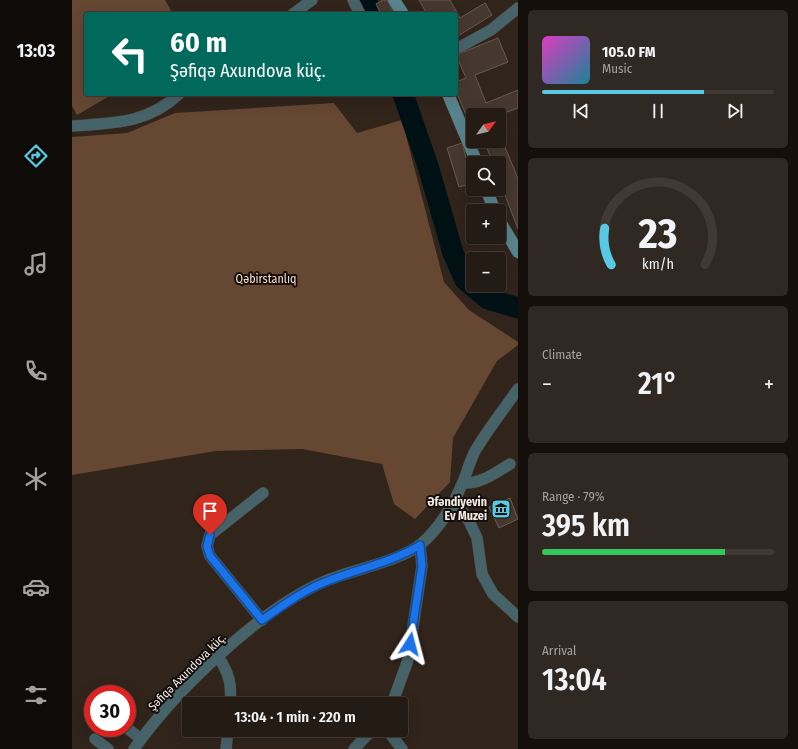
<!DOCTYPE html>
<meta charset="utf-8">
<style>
body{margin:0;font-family:"Fira Sans Condensed",sans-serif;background:#302822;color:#f1f3f6;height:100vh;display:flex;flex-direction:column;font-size:15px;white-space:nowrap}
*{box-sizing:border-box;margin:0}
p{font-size:13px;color:#a3a1a0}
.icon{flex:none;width:22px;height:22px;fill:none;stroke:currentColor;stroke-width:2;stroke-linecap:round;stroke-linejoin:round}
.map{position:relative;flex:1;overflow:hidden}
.details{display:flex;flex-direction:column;gap:10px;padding:10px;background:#140f0b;width:280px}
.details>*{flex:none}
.banner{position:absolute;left:12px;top:12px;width:374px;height:84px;border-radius:4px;box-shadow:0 4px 16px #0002,0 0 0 1px #413934;background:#00695c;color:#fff;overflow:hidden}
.needle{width:26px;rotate:56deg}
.controls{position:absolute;left:394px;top:108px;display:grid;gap:8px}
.controls a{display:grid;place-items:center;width:40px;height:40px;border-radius:4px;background:#241b14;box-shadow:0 4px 16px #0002,0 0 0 1px #413934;font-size:20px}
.speed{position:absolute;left:12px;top:685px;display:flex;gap:8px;font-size:20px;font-weight:700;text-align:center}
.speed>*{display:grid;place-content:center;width:52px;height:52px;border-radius:50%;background:#241b14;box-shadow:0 4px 16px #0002,0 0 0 1px #413934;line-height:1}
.speed .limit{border:6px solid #d22;background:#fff;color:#111}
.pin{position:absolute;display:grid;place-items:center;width:34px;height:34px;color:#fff;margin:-41px -17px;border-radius:50% 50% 50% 0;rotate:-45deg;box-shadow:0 0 4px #0007}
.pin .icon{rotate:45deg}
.me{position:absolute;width:44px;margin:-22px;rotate:9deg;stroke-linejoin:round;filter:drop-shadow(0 0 3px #0008)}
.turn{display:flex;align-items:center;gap:14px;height:84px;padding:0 20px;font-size:18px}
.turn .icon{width:52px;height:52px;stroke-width:2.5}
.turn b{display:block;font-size:28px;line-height:34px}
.big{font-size:30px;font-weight:600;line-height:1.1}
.details .tile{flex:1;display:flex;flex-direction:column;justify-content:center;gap:6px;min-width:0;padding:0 14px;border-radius:6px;background:#302822}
.details .dial{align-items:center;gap:0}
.dial svg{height:104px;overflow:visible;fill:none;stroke:#413934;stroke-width:7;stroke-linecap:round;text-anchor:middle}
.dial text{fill:#f1f3f6;stroke:none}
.song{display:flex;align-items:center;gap:12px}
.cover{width:48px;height:48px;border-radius:6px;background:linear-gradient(135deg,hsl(310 70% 55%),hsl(190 70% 35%))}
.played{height:4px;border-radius:2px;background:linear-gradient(90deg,#57c9e2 70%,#413934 70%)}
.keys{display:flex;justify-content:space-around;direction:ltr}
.heat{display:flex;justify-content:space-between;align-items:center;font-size:22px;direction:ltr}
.charge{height:6px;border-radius:3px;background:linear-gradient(90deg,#34c759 79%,#413934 0)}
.trip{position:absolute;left:110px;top:697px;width:226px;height:40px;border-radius:4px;background:#241b14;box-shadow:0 4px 16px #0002,0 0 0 1px #413934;font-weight:600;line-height:40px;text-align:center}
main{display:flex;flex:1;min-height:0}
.dock{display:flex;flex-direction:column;width:72px;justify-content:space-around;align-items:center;background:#0e0b08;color:#a3a1a0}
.dock .icon{width:28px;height:28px}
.dock .active{color:#57c9e2}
.dock b{font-size:18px;color:#f1f3f6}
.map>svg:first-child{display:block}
.green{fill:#654732}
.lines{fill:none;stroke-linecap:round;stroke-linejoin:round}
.river{stroke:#001116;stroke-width:21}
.building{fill:#46382f;stroke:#695a51}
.street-casing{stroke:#4b4037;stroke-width:12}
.secondary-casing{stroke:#4b4037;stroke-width:13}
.street{stroke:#47636a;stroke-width:11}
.secondary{stroke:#58858f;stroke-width:12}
.route-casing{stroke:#114b97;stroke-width:10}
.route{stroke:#1a73e8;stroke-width:7}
.labels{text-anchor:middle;stroke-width:4;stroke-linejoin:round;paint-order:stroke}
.park-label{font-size:12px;fill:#f7d9c6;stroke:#140e0b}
.poi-label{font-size:12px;font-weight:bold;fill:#f4ebe5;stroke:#140e0b;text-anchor:end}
.street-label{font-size:12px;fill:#f4ebe5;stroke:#140e0b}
</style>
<main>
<nav class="dock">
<b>13:03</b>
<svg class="icon active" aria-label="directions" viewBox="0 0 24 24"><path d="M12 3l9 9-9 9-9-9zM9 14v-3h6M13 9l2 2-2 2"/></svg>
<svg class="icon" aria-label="music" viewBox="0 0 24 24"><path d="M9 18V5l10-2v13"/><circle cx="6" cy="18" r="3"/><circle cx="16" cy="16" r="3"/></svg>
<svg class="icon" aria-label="phone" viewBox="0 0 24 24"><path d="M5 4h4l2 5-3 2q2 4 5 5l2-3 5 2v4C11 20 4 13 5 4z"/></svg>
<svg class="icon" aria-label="climate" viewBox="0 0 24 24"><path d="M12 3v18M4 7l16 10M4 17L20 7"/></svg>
<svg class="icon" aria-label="car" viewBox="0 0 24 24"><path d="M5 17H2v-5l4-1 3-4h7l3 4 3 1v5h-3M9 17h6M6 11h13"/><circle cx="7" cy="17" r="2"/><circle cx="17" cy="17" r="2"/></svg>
<svg class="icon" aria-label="filters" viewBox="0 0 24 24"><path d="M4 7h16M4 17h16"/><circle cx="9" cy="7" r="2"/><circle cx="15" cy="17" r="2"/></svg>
</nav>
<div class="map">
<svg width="446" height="749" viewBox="0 0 446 749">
<rect width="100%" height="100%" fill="#30241b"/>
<g class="green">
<path d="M 0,0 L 93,0 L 101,14 L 14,14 L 14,94 L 41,94 L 5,115 L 0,106 Z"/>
<path d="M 262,103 L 285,133 L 330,120 L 372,282 L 397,310 L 446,342 L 446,345 L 425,361 L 381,438 L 378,482 L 343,519 L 322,504 L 310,464 L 230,449 L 144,451 L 0,475 L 0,137 L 55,133 L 103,113 Z"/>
</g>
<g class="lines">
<g class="river">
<path d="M 294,0 L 300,14"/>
<path d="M 331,94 L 356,166 L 381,253 L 393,280 L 416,299 L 446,308"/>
</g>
</g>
<g class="building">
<path d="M 311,0 L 315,0 L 323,14 L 309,14 L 304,4 Z"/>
<path d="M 347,0 L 378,0 L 388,18 L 413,3 L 420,15 L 384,37 L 384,14 L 355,14 Z"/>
<path d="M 426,38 L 436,62 L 403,75 L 414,103 L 446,90 L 446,108 L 427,115 L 401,115 L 401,126 L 399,127 L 384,91 L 384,82 L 394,78 L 384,55 Z"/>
<path d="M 427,132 L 446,179 L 446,229 L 427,179 L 427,163 L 421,163 L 412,141 L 427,141 Z"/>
<path d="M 390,143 L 401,183 L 387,187 L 375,148 Z"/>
<path d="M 438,498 L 446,519 L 427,528 L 417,507 Z"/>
</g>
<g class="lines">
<defs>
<g id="street">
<path d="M 281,0 L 288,14"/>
<path d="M 221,14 L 240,0"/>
<path d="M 384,49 L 419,30 L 446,8"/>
<path d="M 0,126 C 41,123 75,124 107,94"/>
<path d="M 391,483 C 409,484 423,473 438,464"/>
<path d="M 383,501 L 397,521 L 405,538 L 410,574 L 421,594 L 446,617"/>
<path d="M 190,620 L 138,556 L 135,546 L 138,535 L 191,493"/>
<path d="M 146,656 C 157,674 160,683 158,704"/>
<path d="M 320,704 L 336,660 L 350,566 L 348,545"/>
<path d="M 55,728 L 69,739"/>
<path d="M 315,730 L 330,749"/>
<path d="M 23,739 L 36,749"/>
<path d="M 62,749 C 103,691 186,611 251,582 C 278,570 327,562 349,544 C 367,529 382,504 391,482 C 395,472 398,461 403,451 C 416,429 432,409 446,389"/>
<path d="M 154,749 L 156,730"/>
<path d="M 282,749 L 300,730"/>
</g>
<g id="secondary">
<path d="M 322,0 L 331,14"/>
<path d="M 376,94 L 405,163"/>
<path d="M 414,189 L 423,211"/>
<path d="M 427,220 L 446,252"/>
</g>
</defs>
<use href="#street" class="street-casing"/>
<use href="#secondary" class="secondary-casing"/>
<use href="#street" class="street"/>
<use href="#secondary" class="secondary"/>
</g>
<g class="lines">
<defs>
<path id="route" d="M 138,535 L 135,546 L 138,556 L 190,620 C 210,606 230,591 253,582 C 284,569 319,563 348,545 L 350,566 L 338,644"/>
</defs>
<use href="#route" class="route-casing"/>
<use href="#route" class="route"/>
</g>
<defs>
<symbol id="museum-square" viewBox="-11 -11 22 22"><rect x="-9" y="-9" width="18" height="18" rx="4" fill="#57c9e2" stroke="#140e0b"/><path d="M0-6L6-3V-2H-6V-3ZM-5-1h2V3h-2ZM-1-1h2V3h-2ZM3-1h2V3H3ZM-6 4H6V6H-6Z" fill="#111"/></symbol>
</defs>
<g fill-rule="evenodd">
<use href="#museum-square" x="418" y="498" width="22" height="22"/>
</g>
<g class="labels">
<g class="park-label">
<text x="194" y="283">Qəbirstanlıq</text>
</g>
<g class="poi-label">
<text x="415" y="506">Əfəndiyevin<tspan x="415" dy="14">Ev Muzei</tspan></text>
</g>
<g class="street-label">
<text transform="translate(115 672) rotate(-45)" y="4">Şəfiqə Axundova küç.</text>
</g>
</g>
</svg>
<div class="controls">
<a><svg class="needle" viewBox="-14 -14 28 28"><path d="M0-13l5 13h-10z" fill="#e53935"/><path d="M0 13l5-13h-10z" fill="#a3a1a0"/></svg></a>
<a><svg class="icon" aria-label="search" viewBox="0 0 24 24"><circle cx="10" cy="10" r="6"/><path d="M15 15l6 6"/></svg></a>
<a>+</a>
<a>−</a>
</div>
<div class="speed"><div class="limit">30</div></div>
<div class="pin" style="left:138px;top:535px;background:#d93025"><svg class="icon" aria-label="arrive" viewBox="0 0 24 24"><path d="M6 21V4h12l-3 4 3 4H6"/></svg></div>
<svg class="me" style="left:338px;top:644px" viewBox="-20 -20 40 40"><path d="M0-17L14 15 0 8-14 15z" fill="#1a73e8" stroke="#fff" stroke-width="4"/></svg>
<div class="trip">13:04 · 1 min · 220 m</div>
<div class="banner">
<div class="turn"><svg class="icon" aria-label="left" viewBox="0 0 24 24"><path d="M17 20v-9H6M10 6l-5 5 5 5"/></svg><div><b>60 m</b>Şəfiqə Axundova küç.</div></div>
</div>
</div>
<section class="details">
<div class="tile">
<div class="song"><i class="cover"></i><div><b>105.0 FM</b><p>Music</p></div></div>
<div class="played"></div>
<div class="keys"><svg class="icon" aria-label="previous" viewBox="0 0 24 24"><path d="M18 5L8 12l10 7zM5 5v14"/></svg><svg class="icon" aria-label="pause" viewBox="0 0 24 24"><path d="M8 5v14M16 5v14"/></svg><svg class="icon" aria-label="next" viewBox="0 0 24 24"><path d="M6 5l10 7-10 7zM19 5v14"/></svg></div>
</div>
<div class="tile dial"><svg viewBox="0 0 100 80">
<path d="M14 69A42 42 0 1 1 86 69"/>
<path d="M14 69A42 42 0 0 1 9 41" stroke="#57c9e2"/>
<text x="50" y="56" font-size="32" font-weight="700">23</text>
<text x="50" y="72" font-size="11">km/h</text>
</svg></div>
<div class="tile"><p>Climate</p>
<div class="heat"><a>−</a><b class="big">21°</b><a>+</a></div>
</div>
<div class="tile"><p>Range · 79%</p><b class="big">395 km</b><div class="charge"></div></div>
<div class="tile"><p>Arrival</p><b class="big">13:04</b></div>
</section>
</main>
